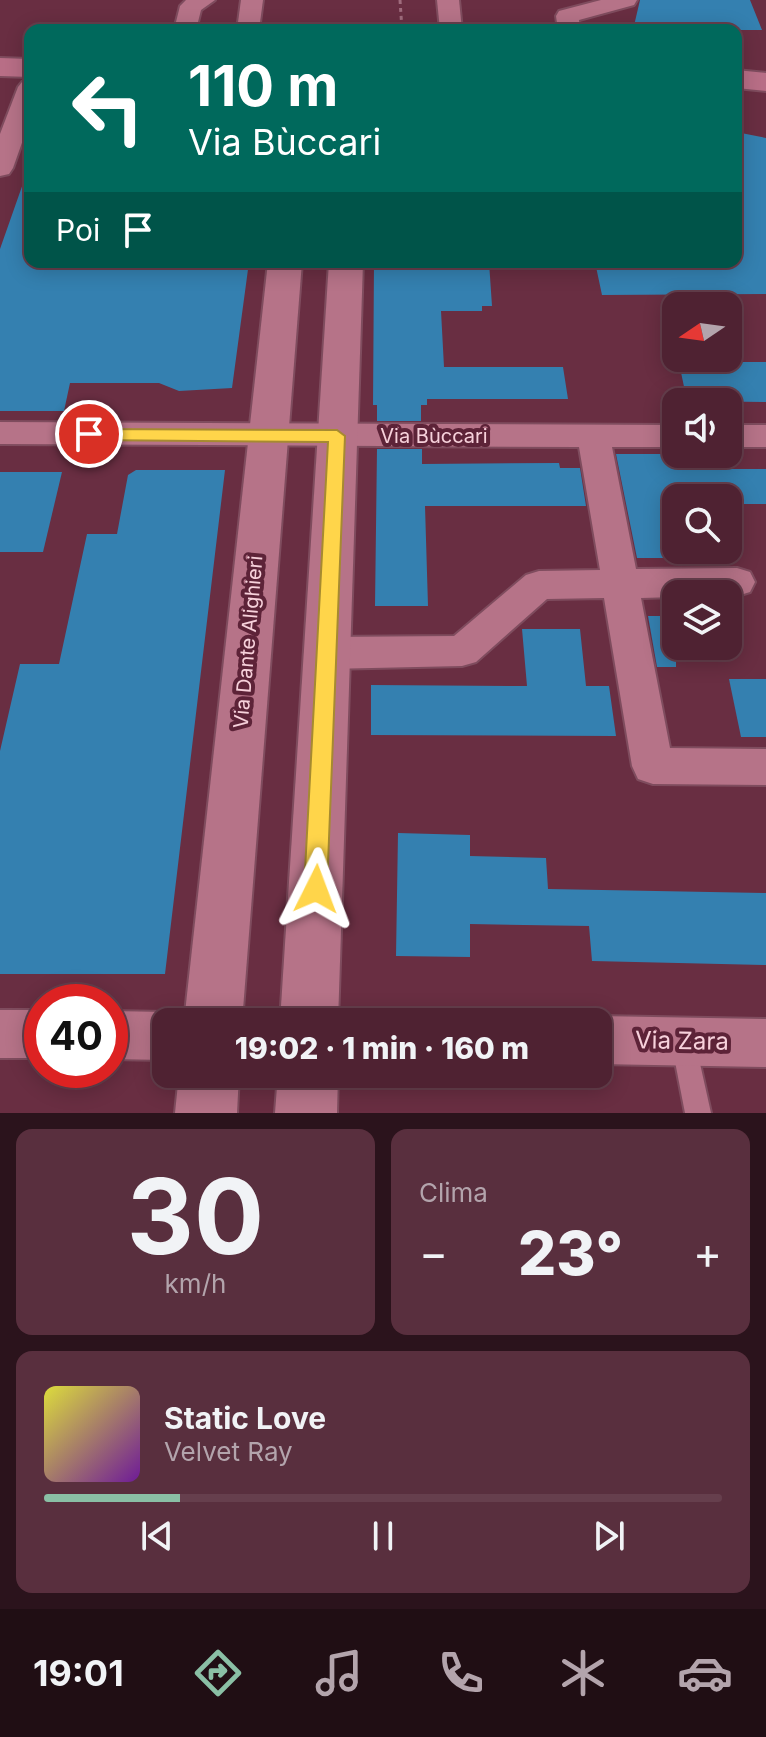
<!DOCTYPE html>
<html lang="it">
<meta charset="utf-8">
<style>
body{margin:0;font-family:Inter,sans-serif;background:#592f3e;color:#f1f3f6;height:100vh;display:flex;flex-direction:column;font-size:30px;white-space:nowrap}
*{box-sizing:border-box;margin:0}
p{font-size:26px;color:#b3a4ac}
.icon{flex:none;width:44px;height:44px;fill:none;stroke:currentColor;stroke-width:2;stroke-linecap:round;stroke-linejoin:round}
.map{position:relative;height:1113px;overflow:hidden}
.details{display:flex;flex-direction:column;gap:16px;padding:16px;background:#2b131c;flex:1}
.details>*{flex:none}
.hud{position:absolute;left:24px;top:24px;width:718px;height:244px;border-radius:16px;box-shadow:0 4px 20px #0003,0 0 0 2px #663f4d;background:#00695c;color:#fff;overflow:hidden}
.needle{width:52px;rotate:257deg}
.controls{position:absolute;left:662px;top:292px;display:grid;gap:16px}
.controls a{display:grid;place-items:center;width:80px;height:80px;border-radius:16px;background:#4f2232;box-shadow:0 4px 20px #0003,0 0 0 2px #663f4d;font-size:40px}
.speed{position:absolute;left:24px;top:984px;display:flex;gap:16px;font-size:40px;font-weight:700;text-align:center}
.speed>*{display:grid;place-content:center;width:104px;height:104px;border-radius:50%;background:#4f2232;box-shadow:0 4px 20px #0003,0 0 0 2px #663f4d;line-height:1}
.speed .limit{border:12px solid #d22;background:#fff;color:#111}
.pin{position:absolute;display:grid;place-items:center;width:68px;height:68px;color:#fff;margin:-34px;border:4px solid #fff;border-radius:50%;box-shadow:0 2px 8px #0007}
.me{position:absolute;width:88px;margin:-44px;rotate:3deg;stroke-linejoin:round;filter:drop-shadow(0 0 6px #0008)}
.turn{display:flex;align-items:center;gap:28px;height:168px;padding:0 32px;font-size:36px}
.turn .icon{width:104px;height:104px;stroke-width:2.5}
.turn b{display:block;font-size:56px;line-height:68px}
.then{display:flex;align-items:center;height:76px;padding:0 32px;background:#0003;gap:16px;font-size:30px}
.big{font-size:60px;font-weight:800;line-height:1.1}
.details .card{flex:1;display:flex;flex-direction:column;justify-content:center;gap:12px;min-width:0;padding:0 28px;border-radius:16px;background:#592f3e}
.details .dial{align-items:center;gap:0}
.dial b{font-size:104px;line-height:1}
.song{display:flex;align-items:center;gap:24px}
.cover{width:96px;height:96px;border-radius:12px;background:linear-gradient(135deg,hsl(60 70% 55%),hsl(280 70% 35%))}
.played{height:8px;border-radius:4px;background:linear-gradient(90deg,#8abfa5 20%,#663f4d 20%)}
.keys{display:flex;justify-content:space-around;direction:ltr}
.heat{display:flex;justify-content:space-between;align-items:center;font-size:44px;direction:ltr}
.details .tiles{flex:1;display:grid;gap:16px;grid-template-columns:1fr 1fr}
.card:last-child{grid-column:span 2}
.trip{position:absolute;left:152px;top:1008px;width:460px;height:80px;border-radius:16px;background:#4f2232;box-shadow:0 4px 20px #0003,0 0 0 2px #663f4d;font-weight:800;line-height:80px;text-align:center}
.dock{display:flex;height:128px;justify-content:space-around;align-items:center;background:#200e14;color:#b3a4ac}
.dock .icon{width:56px;height:56px}
.dock .active{color:#8abfa5}
.dock b{font-size:36px;color:#f1f3f6}
.map>svg:first-child{display:block}
.building{fill:#3480b0}
.lines{fill:none;stroke-linecap:round;stroke-linejoin:round}
.service-casing{stroke:#7f4c5e;stroke-width:4}
.minor-casing{stroke:#7f4c5e;stroke-width:4}
.tertiary-casing{stroke:#7f4c5e;stroke-width:4}
.secondary-casing{stroke:#7f4c5e;stroke-width:4}
.path{stroke:#9f6c7d;stroke-width:3;stroke-dasharray:4 4;stroke-linecap:butt}
.service{fill:#b67388;fill-rule:evenodd}
.minor{fill:#b67388;fill-rule:evenodd}
.tertiary{fill:#b67388;fill-rule:evenodd}
.secondary{fill:#b86e86;fill-rule:evenodd}
.route{fill:#ffd54a;stroke:#a68a30;stroke-width:2}
.labels{text-anchor:middle;stroke-width:8;stroke-linejoin:round;paint-order:stroke}
.street-label{font-size:20px;fill:#f7d1db;stroke:#5d2338}
.near-street-label{font-size:24px;fill:#f7d1db;stroke:#5d2338}
</style>
<div class="map">
<svg width="766" height="1113" viewBox="0 0 766 1113">
<rect width="100%" height="100%" fill="#692e42"/>
<g class="building">
<path d="M 640,0 L 750,0 L 762,30 L 633,30 Z"/>
<path d="M 736,132 L 766,138 L 766,294 L 602,295 L 595,262 L 736,262 Z"/>
<path d="M 26,175 L 30,176 L 30,262 L 249,262 L 232,388 L 179,391 L 159,383 L 70,383 L 64,411 L 0,411 L 0,249 Z"/>
<path d="M 374,262 L 489,262 L 492,306 L 482,306 L 482,311 L 441,311 L 444,367 L 563,367 L 568,399 L 427,399 L 427,405 L 421,405 L 421,421 L 377,421 L 377,405 L 373,405 Z"/>
<path d="M 678,358 L 739,358 L 740,362 L 766,362 L 766,402 L 687,401 Z"/>
<path d="M 377,449 L 422,449 L 422,464 L 559,463 L 560,468 L 580,468 L 586,506 L 425,506 L 428,606 L 375,606 Z"/>
<path d="M 616,454 L 676,454 L 676,469 L 766,469 L 766,504 L 728,504 L 728,498 L 676,498 L 676,558 L 637,558 Z"/>
<path d="M 136,470 L 225,470 L 165,974 L 0,974 L 0,751 L 20,664 L 59,664 L 87,534 L 117,534 L 128,475 Z"/>
<path d="M 0,472 L 62,472 L 43,552 L 0,552 Z"/>
<path d="M 648,616 L 676,616 L 676,667 L 657,667 Z"/>
<path d="M 522,629 L 580,629 L 586,686 L 609,686 L 616,736 L 371,735 L 371,685 L 527,686 Z"/>
<path d="M 729,679 L 766,679 L 766,737 L 741,737 Z"/>
<path d="M 398,833 L 470,835 L 470,856 L 546,858 L 548,889 L 766,893 L 766,965 L 592,961 L 589,926 L 470,924 L 470,957 L 396,956 Z"/>
</g>
<g class="lines">
<defs>
<path id="service" d="M 683,1029 L 692,1032 L 695,1041 L 711,1113 L 685,1113 L 671,1041 L 674,1032 Z"/>
<g id="minor">
<path d="M 186,0 L 215,0 L 201,10 L 196,30 L 174,30 L 180,6 Z"/>
<path d="M 241,0 L 263,0 L 259,30 L 237,30 Z"/>
<path d="M 437,0 L 459,0 L 462,30 L 440,30 Z"/>
<path d="M 601,0 L 637,0 L 634,5 L 579,20 L 580,30 L 558,30 L 556,16 L 559,11 Z"/>
<path d="M 30,80 L 30,120 L 13,168 L 9,174 L 0,176 L 0,134 L 18,87 L 22,82 Z"/>
<path d="M 0,422 L 676,425 L 676,447 L 612,447 L 636,569 L 737,568 L 750,572 L 755,582 L 750,592 L 737,596 L 676,594 L 676,597 L 641,598 L 670,748 L 766,749 L 766,785 L 653,784 L 638,779 L 632,766 L 604,598 L 547,599 L 476,662 L 462,666 L 327,669 L 313,664 L 308,653 L 313,642 L 327,637 L 454,636 L 526,575 L 539,571 L 600,570 L 579,447 L 0,444 Z"/>
<rect x="728" y="425" width="38" height="22"/>
<rect x="0" y="1010" width="42" height="48"/>
<path d="M 110,1011 L 166,1012 L 184,1022 L 166,1022 L 166,1060 L 110,1059 Z"/>
<path d="M 598,1016 L 766,1019 L 766,1067 L 598,1064 L 598,1022 L 583,1022 Z"/>
</g>
<g id="tertiary">
<path d="M 268,262 L 302,262 L 242,1022 L 184,1022 Z"/>
<path d="M 329,262 L 363,262 L 338,1022 L 280,1022 Z"/>
<path d="M 179,1074 L 239,1074 L 237,1113 L 175,1113 Z"/>
<path d="M 278,1074 L 338,1074 L 337,1113 L 275,1113 Z"/>
</g>
<g id="secondary">
<path d="M 0,58 L 30,59 L 30,77 L 0,76 Z"/>
<path d="M 736,70 L 766,73 L 766,91 L 736,88 Z"/>
</g>
</defs>
<use href="#service" class="service-casing"/>
<use href="#minor" class="minor-casing"/>
<use href="#tertiary" class="tertiary-casing"/>
<use href="#secondary" class="secondary-casing"/>
<path class="path" d="M 400,0 L 402,30"/>
<use href="#service" class="service"/>
<use href="#minor" class="minor"/>
<use href="#tertiary" class="tertiary"/>
<use href="#secondary" class="secondary"/>
</g>
<path class="route" d="M 89,429 L 337,430 L 345,436 L 327,889 L 324,897 L 316,900 L 308,897 L 304,889 L 328,442 L 89,440 L 80,434 Z"/>
<g class="labels">
<g class="street-label">
<text x="434" y="443">Via Bùccari</text>
<text transform="translate(248 642) rotate(-85)" y="7">Via Dante Alighieri</text>
</g>
<g class="near-street-label">
<text transform="translate(682 1041) rotate(1)" y="8">Via Zara</text>
</g>
</g>
</svg>
<div class="controls">
<a><svg class="needle" viewBox="-14 -14 28 28"><path d="M0-13l5 13h-10z" fill="#e53935"/><path d="M0 13l5-13h-10z" fill="#b3a4ac"/></svg></a>
<a><svg class="icon" aria-label="sound" viewBox="0 0 24 24"><path d="M4 9h4l5-4v14l-5-4H4zM17 9q2 3 0 6"/></svg></a>
<a><svg class="icon" aria-label="search" viewBox="0 0 24 24"><circle cx="10" cy="10" r="6"/><path d="M15 15l6 6"/></svg></a>
<a><svg class="icon" aria-label="layers" viewBox="0 0 24 24"><path d="M12 4l9 5-9 5-9-5zM3 14l9 5 9-5"/></svg></a>
</div>
<div class="speed"><div class="limit">40</div></div>
<div class="pin" style="left:89px;top:434px;background:#d93025"><svg class="icon" aria-label="arrive" viewBox="0 0 24 24"><path d="M6 21V4h12l-3 4 3 4H6"/></svg></div>
<svg class="me" style="left:316px;top:889px" viewBox="-20 -20 40 40"><path d="M0-17L14 15 0 8-14 15z" fill="#ffd54a" stroke="#fff" stroke-width="4"/></svg>
<div class="trip">19:02 · 1 min · 160 m</div>
<div class="hud">
<div class="turn"><svg class="icon" aria-label="left" viewBox="0 0 24 24"><path d="M17 20v-9H6M10 6l-5 5 5 5"/></svg><div><b>110 m</b>Via Bùccari</div></div>
<div class="then">Poi<svg class="icon" aria-label="arrive" viewBox="0 0 24 24"><path d="M6 21V4h12l-3 4 3 4H6"/></svg></div>
</div>
</div>
<section class="details">
<div class="tiles">
<div class="card dial"><b>30</b><p>km/h</p></div>
<div class="card"><p>Clima</p>
<div class="heat"><a>−</a><b class="big">23°</b><a>+</a></div>
</div>
<div class="card">
<div class="song"><i class="cover"></i><div><b>Static Love</b><p>Velvet Ray</p></div></div>
<div class="played"></div>
<div class="keys"><svg class="icon" aria-label="previous" viewBox="0 0 24 24"><path d="M18 5L8 12l10 7zM5 5v14"/></svg><svg class="icon" aria-label="pause" viewBox="0 0 24 24"><path d="M8 5v14M16 5v14"/></svg><svg class="icon" aria-label="next" viewBox="0 0 24 24"><path d="M6 5l10 7-10 7zM19 5v14"/></svg></div>
</div>
</div>
</section>
<nav class="dock">
<b>19:01</b>
<svg class="icon active" aria-label="directions" viewBox="0 0 24 24"><path d="M12 3l9 9-9 9-9-9zM9 14v-3h6M13 9l2 2-2 2"/></svg>
<svg class="icon" aria-label="music" viewBox="0 0 24 24"><path d="M9 18V5l10-2v13"/><circle cx="6" cy="18" r="3"/><circle cx="16" cy="16" r="3"/></svg>
<svg class="icon" aria-label="phone" viewBox="0 0 24 24"><path d="M5 4h4l2 5-3 2q2 4 5 5l2-3 5 2v4C11 20 4 13 5 4z"/></svg>
<svg class="icon" aria-label="climate" viewBox="0 0 24 24"><path d="M12 3v18M4 7l16 10M4 17L20 7"/></svg>
<svg class="icon" aria-label="car" viewBox="0 0 24 24"><path d="M5 17H2v-5l4-1 3-4h7l3 4 3 1v5h-3M9 17h6M6 11h13"/><circle cx="7" cy="17" r="2"/><circle cx="17" cy="17" r="2"/></svg>
</nav>
